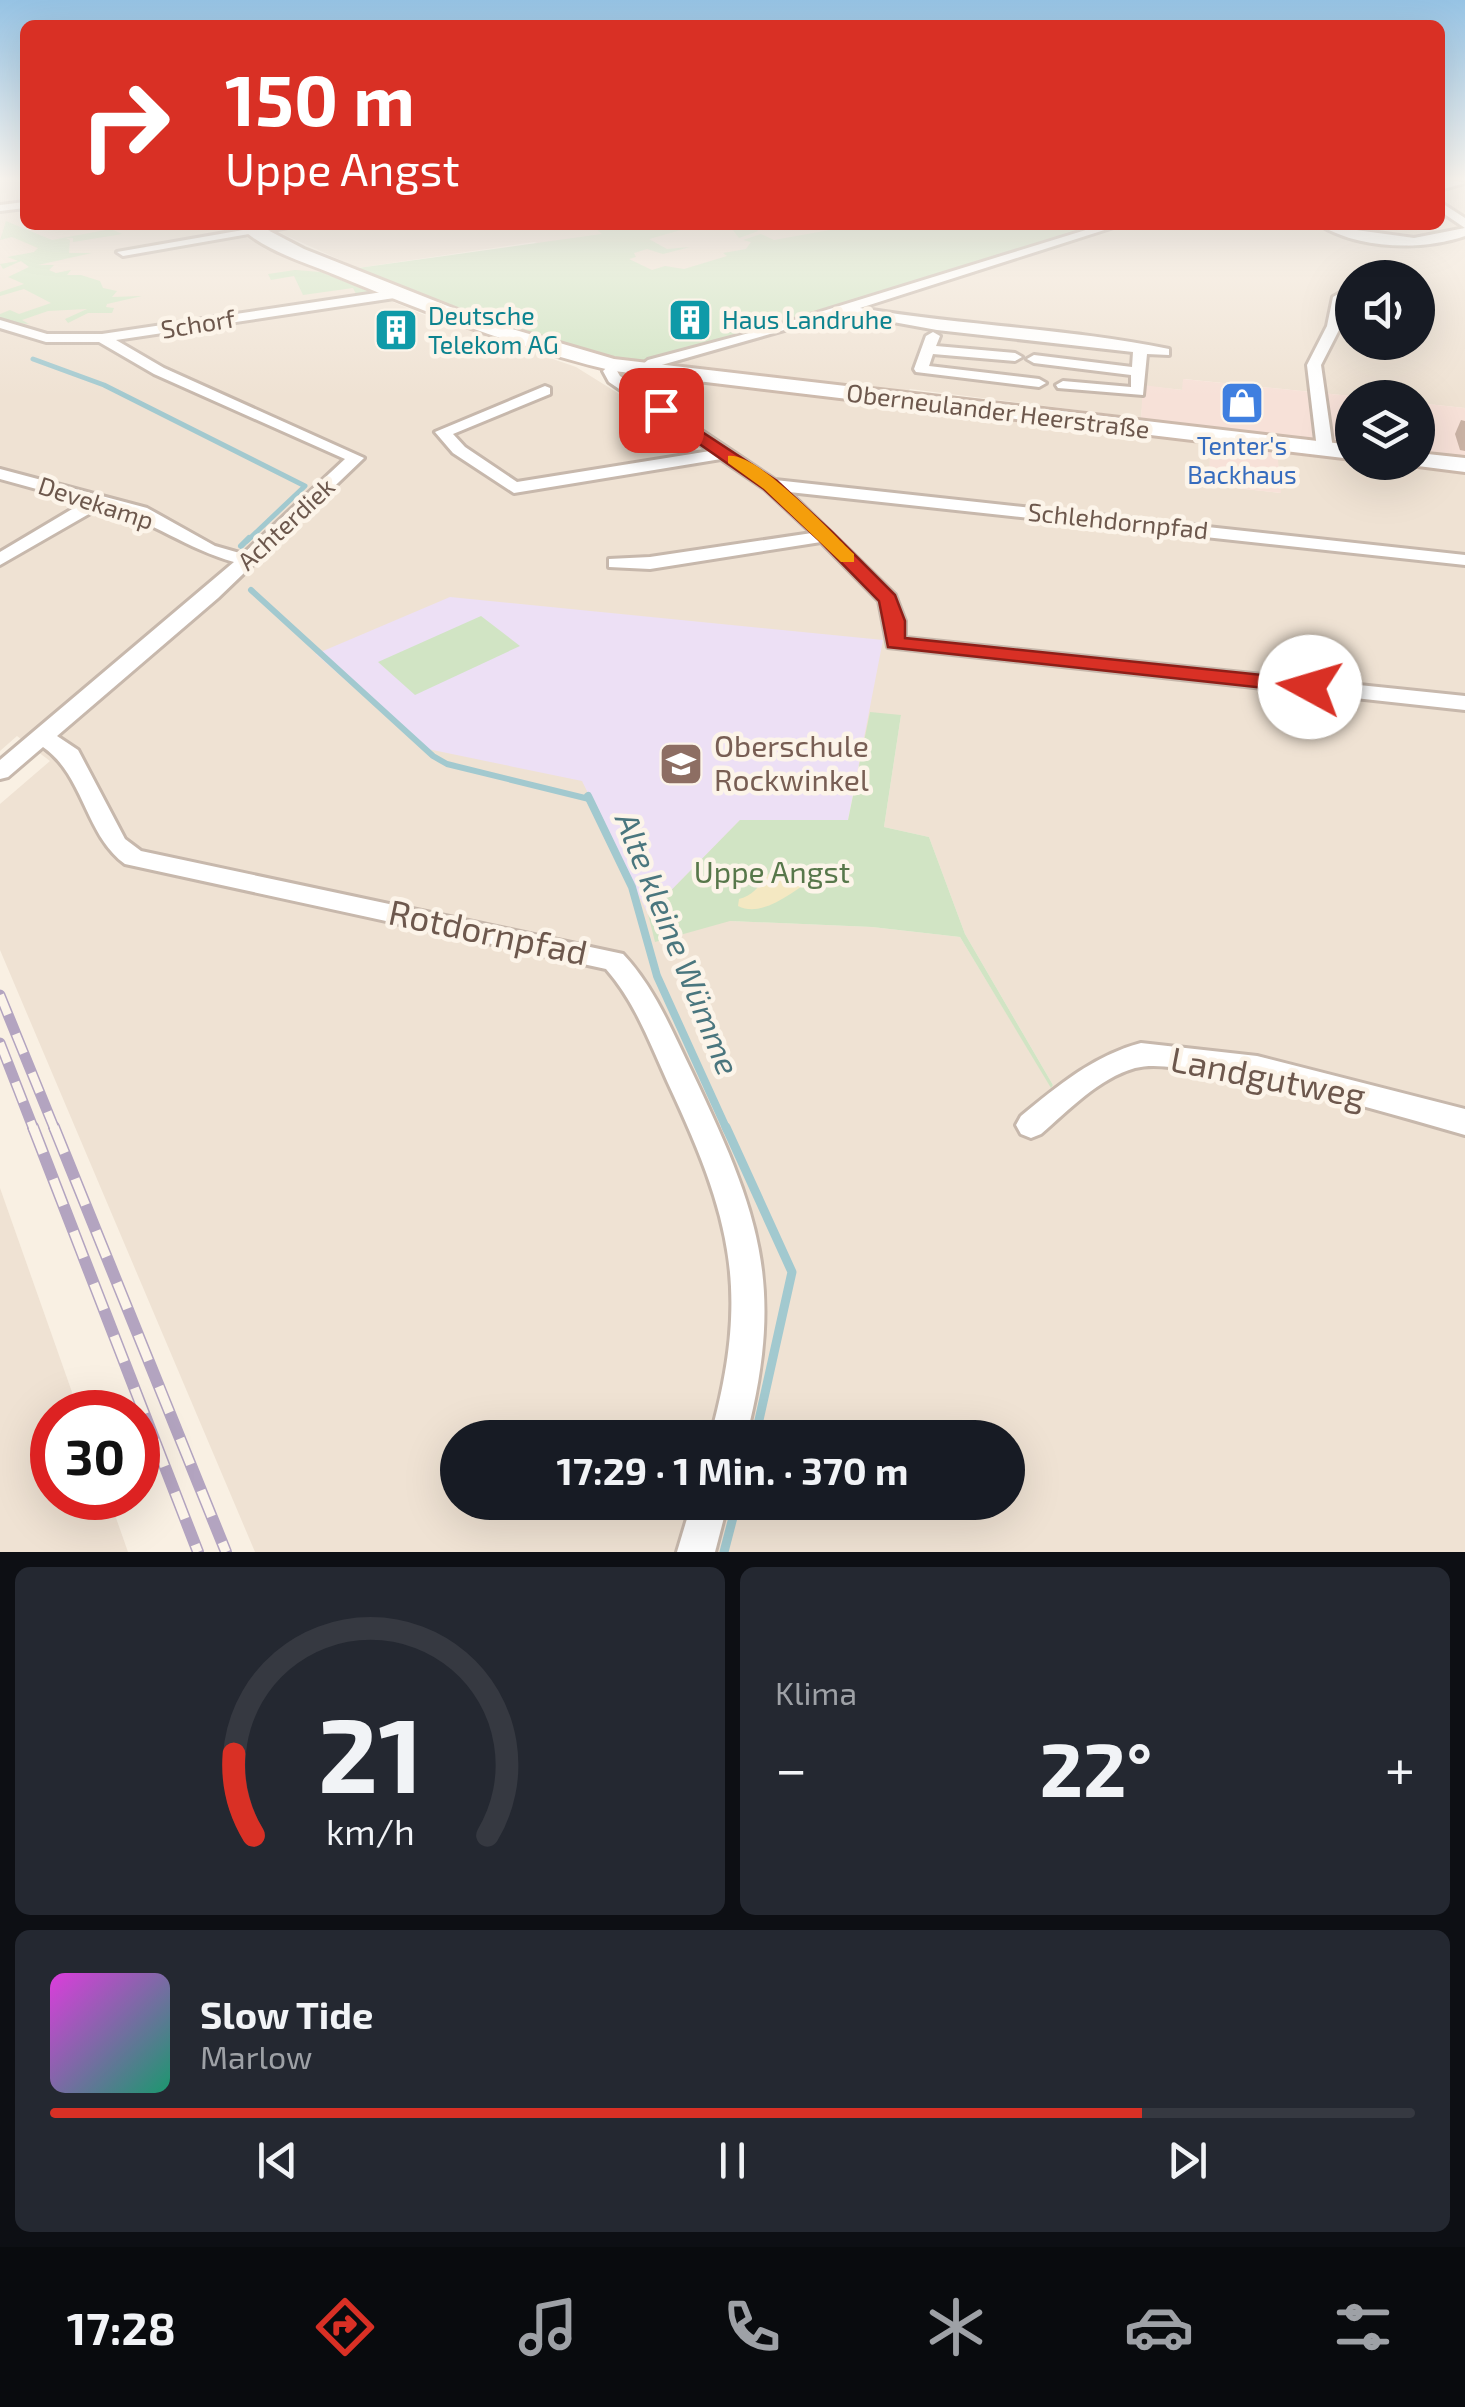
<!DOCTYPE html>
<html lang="de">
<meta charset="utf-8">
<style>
body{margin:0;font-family:"Exo 2",sans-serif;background:#242831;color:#f1f3f6;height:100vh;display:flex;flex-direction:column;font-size:38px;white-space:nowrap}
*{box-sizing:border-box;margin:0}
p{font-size:32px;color:#9ea1a6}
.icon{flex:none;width:55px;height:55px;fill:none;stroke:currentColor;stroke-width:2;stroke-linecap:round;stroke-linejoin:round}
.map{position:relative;height:1552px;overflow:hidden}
.side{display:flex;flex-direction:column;gap:15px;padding:15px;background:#0d0f14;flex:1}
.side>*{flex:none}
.guide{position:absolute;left:20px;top:20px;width:1425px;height:210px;border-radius:15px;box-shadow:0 10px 40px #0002;background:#d93025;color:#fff;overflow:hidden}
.tools{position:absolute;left:1335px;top:260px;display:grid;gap:20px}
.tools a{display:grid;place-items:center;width:100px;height:100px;border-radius:50%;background:#171b24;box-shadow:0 10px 40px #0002;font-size:50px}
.speed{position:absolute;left:30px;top:1390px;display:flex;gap:20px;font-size:50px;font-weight:700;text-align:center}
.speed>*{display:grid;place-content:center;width:130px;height:130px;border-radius:50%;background:#171b24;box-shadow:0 10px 40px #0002;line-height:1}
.speed .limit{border:15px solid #d22;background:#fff;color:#111}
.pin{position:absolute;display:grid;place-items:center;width:85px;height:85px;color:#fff;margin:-42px;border-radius:20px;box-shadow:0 5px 15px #0006}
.me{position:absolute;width:110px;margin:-55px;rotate:276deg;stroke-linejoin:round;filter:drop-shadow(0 0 8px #0008)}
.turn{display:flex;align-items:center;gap:35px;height:210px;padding:0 40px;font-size:45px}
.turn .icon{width:130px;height:130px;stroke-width:2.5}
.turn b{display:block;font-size:70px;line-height:85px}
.big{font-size:75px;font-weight:700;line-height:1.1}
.side .tile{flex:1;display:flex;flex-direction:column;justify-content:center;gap:15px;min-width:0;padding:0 35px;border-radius:15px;background:#242831}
.side .dial{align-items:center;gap:0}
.dial svg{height:260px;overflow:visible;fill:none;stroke:#363941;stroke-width:7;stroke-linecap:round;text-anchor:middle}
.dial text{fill:#f1f3f6;stroke:none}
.song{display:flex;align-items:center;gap:30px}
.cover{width:120px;height:120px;border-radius:15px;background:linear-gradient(135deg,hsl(300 70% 55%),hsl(160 70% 35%))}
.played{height:10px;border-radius:5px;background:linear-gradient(90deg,#d93025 80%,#363941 80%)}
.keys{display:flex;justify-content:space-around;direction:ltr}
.heat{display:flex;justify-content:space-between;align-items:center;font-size:55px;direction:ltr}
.side .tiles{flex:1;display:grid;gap:15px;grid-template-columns:1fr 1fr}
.tile:last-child{grid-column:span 2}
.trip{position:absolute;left:440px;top:1420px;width:585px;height:100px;border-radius:50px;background:#171b24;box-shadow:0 10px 40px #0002;font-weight:700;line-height:100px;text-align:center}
.dock{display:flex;height:160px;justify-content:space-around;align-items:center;background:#090b0e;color:#9ea1a6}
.dock .icon{width:70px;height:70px}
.dock .selected{color:#d93025}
.dock b{font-size:45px;color:#f1f3f6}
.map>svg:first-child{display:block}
.residential{fill:#efe2d3;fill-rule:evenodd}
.commercial{fill:#f7e1d8}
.education{fill:#ede0f5}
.green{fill:#d1e4c4}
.sand{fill:#f4e8c2}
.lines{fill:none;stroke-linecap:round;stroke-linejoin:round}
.stream-far3{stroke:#a2c9cf;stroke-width:5}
.stream-far2{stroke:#a2c9cf;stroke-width:6}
.stream-far1{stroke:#a2c9cf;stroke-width:8}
.stream{stroke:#a2c9cf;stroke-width:9}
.street-casing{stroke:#c7b8ac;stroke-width:6}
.secondary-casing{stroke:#cdbaac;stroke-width:6}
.street{fill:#fff;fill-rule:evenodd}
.secondary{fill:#fff;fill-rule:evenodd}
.rail-far1-casing{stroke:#b3a4c0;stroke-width:11}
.rail-casing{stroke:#b3a4c0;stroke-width:12}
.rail-far1{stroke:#fcf4e9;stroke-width:8;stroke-dasharray:21;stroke-linecap:butt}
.rail{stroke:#fcf4e9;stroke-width:9;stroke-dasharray:28;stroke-linecap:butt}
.wall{fill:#c9b2a4}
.route{fill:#d93025;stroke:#8d1f18;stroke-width:2.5}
.slow{fill:#f59e0b}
.labels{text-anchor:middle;stroke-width:9;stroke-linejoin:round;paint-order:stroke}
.far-culture-label{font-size:25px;fill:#0d838f;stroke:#fcf4e9;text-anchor:start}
.far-street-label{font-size:25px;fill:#6d584d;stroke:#fcf4e9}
.far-shop-label{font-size:25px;fill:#366cbe;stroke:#fcf4e9}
.education-label{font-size:30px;fill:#785e54;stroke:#fcf4e9;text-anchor:start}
.park-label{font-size:30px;fill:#57774a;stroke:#fcf4e9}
.water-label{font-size:32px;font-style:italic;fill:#4a767e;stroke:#fcf4e9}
.near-street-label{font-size:35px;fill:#6d584d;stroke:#fcf4e9}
</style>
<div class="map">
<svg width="1465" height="1552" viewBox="0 0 1465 1552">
<rect width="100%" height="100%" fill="#f9f0e3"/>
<g class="residential">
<path d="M 0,180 L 25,180 L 25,225 L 227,225 L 265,249 L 422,314 L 576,367 L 645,410 L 657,395 L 679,409 L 693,380 L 1210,441 L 1210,485 L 1280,493 L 1277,449 L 1352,458 L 1352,462 L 1459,471 L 1465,475 L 1465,1552 L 255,1552 L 0,950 L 0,804 L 50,761 L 17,736 L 0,751 ZM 901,715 L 884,827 L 929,837 L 965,934 L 1053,1085 L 1051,1087 L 960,937 L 872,927 L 730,921 ZM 458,1438 L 1008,1438 L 1008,1502 L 458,1502 Z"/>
<path d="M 1440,180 L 1465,180 L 1465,408 L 1418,403 L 1418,398 L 1361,397 L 1184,379 L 1183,390 L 1144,386 L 1141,418 L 910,389 L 906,393 L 665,364 L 1102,225 L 1440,225 ZM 1352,278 L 1418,278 L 1418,342 L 1352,342 Z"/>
<path d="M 263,225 L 882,225 L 827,234 L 676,285 L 534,242 L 358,268 Z"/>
<path d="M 0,1188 L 79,1412 L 52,1412 L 52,1498 L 109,1498 L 128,1552 L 0,1552 Z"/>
</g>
<g class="commercial">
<path d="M 1183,379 L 1361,397 L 1352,398 L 1352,443 L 1141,418 L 1143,385 L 1182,390 Z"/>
<path d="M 1418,403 L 1465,408 L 1465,456 L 1418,451 Z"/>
<path d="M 1210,441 L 1277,449 L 1281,493 L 1209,485 Z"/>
</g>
<path class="education" d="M 450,597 L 883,640 L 848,820 L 740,820 L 648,914 L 582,781 L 423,748 L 316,654 Z"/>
<g class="green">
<path d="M 6,221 L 52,240 L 111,229 L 122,234 L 73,242 L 73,238 L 66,238 L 70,240 L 69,253 L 92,253 L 38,265 L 54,265 L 49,270 L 56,273 L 71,270 L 67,275 L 81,275 L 100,281 L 103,288 L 117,291 L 112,297 L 142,296 L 107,304 L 106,307 L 114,308 L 112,313 L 88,313 L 68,323 L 65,319 L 87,309 L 48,311 L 22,320 L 29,324 L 0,322 L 0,314 L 10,310 L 19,314 L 51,303 L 24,289 L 0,296 L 0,292 L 24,284 L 8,277 L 29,267 L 21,261 L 3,269 L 0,264 L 18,261 L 7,257 L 34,252 L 38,248 L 12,237 L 0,240 Z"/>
<path d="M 601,225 L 624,225 L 629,229 L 778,225 L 756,228 L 758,231 L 739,238 L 732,229 L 695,226 L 649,239 L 667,249 L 690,247 L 663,254 L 647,249 L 634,253 L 636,257 L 629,259 L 652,270 L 665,266 L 684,269 L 727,256 L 723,253 L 746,249 L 751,242 L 743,240 L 761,234 L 774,240 L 858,225 L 1102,225 L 783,325 L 645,362 L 610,359 L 488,321 L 428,300 L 358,268 L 602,234 L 595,228 Z"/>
<path d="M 295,270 L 321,272 L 370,292 L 347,298 L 356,294 L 353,288 L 303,295 L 294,276 L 271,280 L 268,274 Z"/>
<path d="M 481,616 L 520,646 L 415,695 L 378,662 Z"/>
<path d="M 870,712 L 901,715 L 884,827 L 929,837 L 965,934 L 1053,1085 L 1051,1088 L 960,937 L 872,927 L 730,921 L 655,942 L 648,914 L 740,820 L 848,820 Z"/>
</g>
<path class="sand" d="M 789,865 L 816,877 C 794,890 763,919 738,906 L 739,899 C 765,892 760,869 789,865 Z"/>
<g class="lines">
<path class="stream-far3" d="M 33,359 L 104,385 L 305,486 L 247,541"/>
<g class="stream-far2">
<path d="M 241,546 L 249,538"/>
<path d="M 251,590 L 433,756 L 447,764 L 589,799"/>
</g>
<path class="stream-far1" d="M 588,796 L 632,887 L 657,976 L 727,1130"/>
<g class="stream">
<path d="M 726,1127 L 792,1272 L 755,1438"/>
<path d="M 724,1552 L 737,1502"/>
</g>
<defs>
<g id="street">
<path d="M 1451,180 L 1465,183 L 1440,190 L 1440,183 Z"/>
<path d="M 25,202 L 25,208 L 0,211 L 0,205 Z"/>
<path d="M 1440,202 L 1465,218 L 1465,228 L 1440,211 Z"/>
<path d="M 271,225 L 300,225 L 123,256 L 117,252 Z"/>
<path d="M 1102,225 L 1120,225 L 860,308 C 962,326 1067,328 1169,349 L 1169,355 L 1147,354 L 1143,395 L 1058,388 L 1056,385 L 1063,381 L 1131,387 L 1131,375 L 1034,363 L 1027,359 L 1034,355 L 1132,367 L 1133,352 L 937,330 L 844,313 L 658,366 L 649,372 L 637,369 L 648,360 L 768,328 Z"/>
<path d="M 1320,225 L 1414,238 L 1465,228 L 1465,236 C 1422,251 1359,249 1320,225 Z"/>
<path d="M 396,290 L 401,291 L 401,297 L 116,340 L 164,368 L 364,458 L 218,598 L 57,736 L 78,750 L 125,839 L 141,851 L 623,954 C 655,988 672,1031 692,1072 C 758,1211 786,1283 746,1438 L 710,1438 C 751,1290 731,1218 668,1083 C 650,1043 635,1002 606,969 L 125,864 C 85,835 84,775 43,747 L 8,777 L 0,779 L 0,760 L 234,562 C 187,549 149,519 101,507 L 0,565 L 0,552 L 84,502 L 0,479 L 0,469 L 147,508 L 215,546 L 243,554 L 345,459 L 154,374 L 99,342 L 46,342 L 0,328 L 0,320 L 47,334 L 102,334 Z"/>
<path d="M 1340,293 L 1347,297 L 1341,326 L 1321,365 L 1333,449 L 1325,454 L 1317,449 L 1307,365 L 1327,326 L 1333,297 Z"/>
<path d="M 933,332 L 940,336 L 936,346 L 1015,353 L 1022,357 L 1015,361 L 933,354 L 929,366 L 1039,379 L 1046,383 L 1039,387 L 916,372 L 914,369 L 926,336 Z"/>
<path d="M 614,361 L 621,365 L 617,371 L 620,376 L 775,480 L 1465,555 L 1465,565 L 789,492 L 895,595 L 905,621 L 905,638 L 1465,696 L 1465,710 L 888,647 L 879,601 L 821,542 L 650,569 L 609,567 L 609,559 L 650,557 L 812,533 L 765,489 L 721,459 L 514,493 L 453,453 L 435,432 L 545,386 L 550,388 L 550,394 L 453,434 L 465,447 L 517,482 L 710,451 L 609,382 L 603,371 Z"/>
<path d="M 1141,1043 L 1257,1056 L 1465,1109 L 1465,1135 C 1376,1110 1288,1082 1196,1071 C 1177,1068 1154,1063 1135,1068 C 1099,1078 1069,1110 1041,1134 L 1031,1138 L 1021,1134 L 1016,1125 L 1021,1116 C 1059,1085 1093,1056 1141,1043 Z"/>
<path d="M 692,1502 L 728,1502 L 715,1552 L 677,1552 Z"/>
</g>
<g id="secondary">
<path d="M 238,225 L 258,225 L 304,249 L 488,322 L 614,359 L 1352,445 L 1352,459 L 614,371 C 517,348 425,312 333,274 C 302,261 262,250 238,225 Z"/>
<path d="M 1418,453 L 1465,458 L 1465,472 L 1410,465 L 1408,462 L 1418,462 Z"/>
</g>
</defs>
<use href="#street" class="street-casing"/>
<use href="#secondary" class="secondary-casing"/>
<use href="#street" class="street"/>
<use href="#secondary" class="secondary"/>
<defs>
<g id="rail-far1">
<path d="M 0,995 L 55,1130"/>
<path d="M 0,1043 L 34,1130"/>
</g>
<g id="rail">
<path d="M 33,1127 L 198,1552"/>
<path d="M 54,1127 L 226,1552"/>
</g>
</defs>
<use href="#rail-far1" class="rail-far1-casing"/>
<use href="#rail" class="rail-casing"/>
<use href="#rail-far1" class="rail-far1"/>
<use href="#rail" class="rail"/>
</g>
<path class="wall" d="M 1461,420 L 1465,421 L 1465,451 L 1460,450 L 1455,434 Z"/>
<linearGradient id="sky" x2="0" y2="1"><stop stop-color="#96c3e4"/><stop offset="0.45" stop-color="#fcf8f2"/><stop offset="1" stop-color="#fcf8f2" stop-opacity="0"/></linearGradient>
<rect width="1465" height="397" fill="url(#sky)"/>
<path class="route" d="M 661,405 L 777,481 L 832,532 L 895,595 L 905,621 L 905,638 L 1310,680 L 1321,687 L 1310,693 L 888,647 L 879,601 L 819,540 L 764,489 L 655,413 L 655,406 Z"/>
<path class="slow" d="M 728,456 C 758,452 830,532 854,554 L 854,562 L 841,562 L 764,489 L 728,463 Z"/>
<defs>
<symbol id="building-square" viewBox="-11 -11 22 22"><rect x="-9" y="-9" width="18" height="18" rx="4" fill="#0f9aa8" stroke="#fcf4e9"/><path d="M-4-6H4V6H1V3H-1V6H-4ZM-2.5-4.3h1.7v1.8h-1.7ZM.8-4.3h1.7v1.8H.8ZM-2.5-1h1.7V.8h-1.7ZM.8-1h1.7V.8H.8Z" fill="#fff"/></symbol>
<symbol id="shop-square" viewBox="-11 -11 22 22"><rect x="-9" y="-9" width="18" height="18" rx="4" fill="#3f7fe0" stroke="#fcf4e9"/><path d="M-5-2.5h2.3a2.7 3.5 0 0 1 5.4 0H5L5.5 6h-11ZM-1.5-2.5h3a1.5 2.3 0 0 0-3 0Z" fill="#fff"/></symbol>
<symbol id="school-square" viewBox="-11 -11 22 22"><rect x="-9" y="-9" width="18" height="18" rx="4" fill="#8d6e63" stroke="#fcf4e9"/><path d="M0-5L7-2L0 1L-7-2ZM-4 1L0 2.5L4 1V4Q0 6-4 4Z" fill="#fff"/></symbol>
</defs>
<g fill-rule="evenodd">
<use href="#building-square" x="665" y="295" width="50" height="50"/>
<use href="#building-square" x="371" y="305" width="50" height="50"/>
<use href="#shop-square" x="1217" y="378" width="50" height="50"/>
<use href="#school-square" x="656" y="739" width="50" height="50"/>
</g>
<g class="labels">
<g class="far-culture-label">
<text x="428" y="325">Deutsche<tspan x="428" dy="29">Telekom AG</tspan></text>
<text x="722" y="329">Haus Landruhe</text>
</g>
<g class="far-street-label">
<text transform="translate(198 324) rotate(-9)" y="9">Schorf</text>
<text transform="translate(998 411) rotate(7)" y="9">Oberneulander Heerstraße</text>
<text transform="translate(96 503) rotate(18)" y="9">Devekamp</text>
<text transform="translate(1118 521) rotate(6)" y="9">Schlehdornpfad</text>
<text transform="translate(286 524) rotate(-43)" y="9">Achterdiek</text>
</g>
<g class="far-shop-label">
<text x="1242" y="455">Tenter's<tspan x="1242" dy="29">Backhaus</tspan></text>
</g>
<g class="education-label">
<text x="714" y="757">Oberschule<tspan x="714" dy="34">Rockwinkel</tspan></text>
</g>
<g class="park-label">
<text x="772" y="883">Uppe Angst</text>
</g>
<g class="water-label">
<text transform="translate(677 944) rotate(68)" y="11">Alte kleine Wümme</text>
</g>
<g class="near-street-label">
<text transform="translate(488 933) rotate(12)" y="12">Rotdornpfad</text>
<text transform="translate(1268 1078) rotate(11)" y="12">Landgutweg</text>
</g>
</g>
</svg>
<div class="tools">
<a><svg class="icon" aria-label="sound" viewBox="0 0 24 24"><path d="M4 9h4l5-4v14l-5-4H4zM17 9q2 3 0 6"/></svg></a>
<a><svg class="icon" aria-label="layers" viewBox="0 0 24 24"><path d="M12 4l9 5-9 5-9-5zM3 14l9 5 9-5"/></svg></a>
</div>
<div class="speed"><div class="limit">30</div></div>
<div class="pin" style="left:661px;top:410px;background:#d93025"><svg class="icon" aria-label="arrive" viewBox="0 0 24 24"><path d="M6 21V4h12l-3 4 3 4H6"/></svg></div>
<svg class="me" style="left:1310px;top:687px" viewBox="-20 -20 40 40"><circle r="19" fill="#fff"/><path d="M0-13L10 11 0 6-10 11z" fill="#d93025"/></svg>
<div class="trip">17:29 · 1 Min. · 370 m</div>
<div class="guide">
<div class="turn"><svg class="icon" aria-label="right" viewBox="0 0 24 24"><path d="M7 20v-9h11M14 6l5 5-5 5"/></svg><div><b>150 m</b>Uppe Angst</div></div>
</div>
</div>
<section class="side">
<div class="tiles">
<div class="tile dial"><svg viewBox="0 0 100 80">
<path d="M14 69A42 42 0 1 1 86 69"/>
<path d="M14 69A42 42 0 0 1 8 44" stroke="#d93025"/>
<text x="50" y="56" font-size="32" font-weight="700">21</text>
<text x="50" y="72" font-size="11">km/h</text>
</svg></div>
<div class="tile"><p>Klima</p>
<div class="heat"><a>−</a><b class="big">22°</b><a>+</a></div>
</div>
<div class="tile">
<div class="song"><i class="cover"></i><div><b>Slow Tide</b><p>Marlow</p></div></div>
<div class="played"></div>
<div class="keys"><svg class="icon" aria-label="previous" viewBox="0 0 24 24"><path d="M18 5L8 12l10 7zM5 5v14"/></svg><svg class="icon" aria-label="pause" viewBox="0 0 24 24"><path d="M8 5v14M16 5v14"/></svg><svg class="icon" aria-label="next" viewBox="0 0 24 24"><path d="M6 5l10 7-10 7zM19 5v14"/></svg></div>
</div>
</div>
</section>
<nav class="dock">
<b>17:28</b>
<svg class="icon selected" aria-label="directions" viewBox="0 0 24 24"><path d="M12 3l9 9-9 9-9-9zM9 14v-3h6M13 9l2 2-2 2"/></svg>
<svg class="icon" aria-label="music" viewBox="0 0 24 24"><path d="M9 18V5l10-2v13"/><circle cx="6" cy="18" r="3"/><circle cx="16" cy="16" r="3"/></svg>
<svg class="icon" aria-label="phone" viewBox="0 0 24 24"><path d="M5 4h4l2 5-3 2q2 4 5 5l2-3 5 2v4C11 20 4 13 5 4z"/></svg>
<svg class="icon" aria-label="climate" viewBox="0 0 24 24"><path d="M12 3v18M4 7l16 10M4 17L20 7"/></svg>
<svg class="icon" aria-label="car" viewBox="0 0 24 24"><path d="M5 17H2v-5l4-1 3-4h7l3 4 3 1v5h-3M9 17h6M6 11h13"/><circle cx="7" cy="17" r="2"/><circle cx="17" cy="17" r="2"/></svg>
<svg class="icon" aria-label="filters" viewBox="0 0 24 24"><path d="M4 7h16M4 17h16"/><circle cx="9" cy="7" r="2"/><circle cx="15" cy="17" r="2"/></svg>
</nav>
